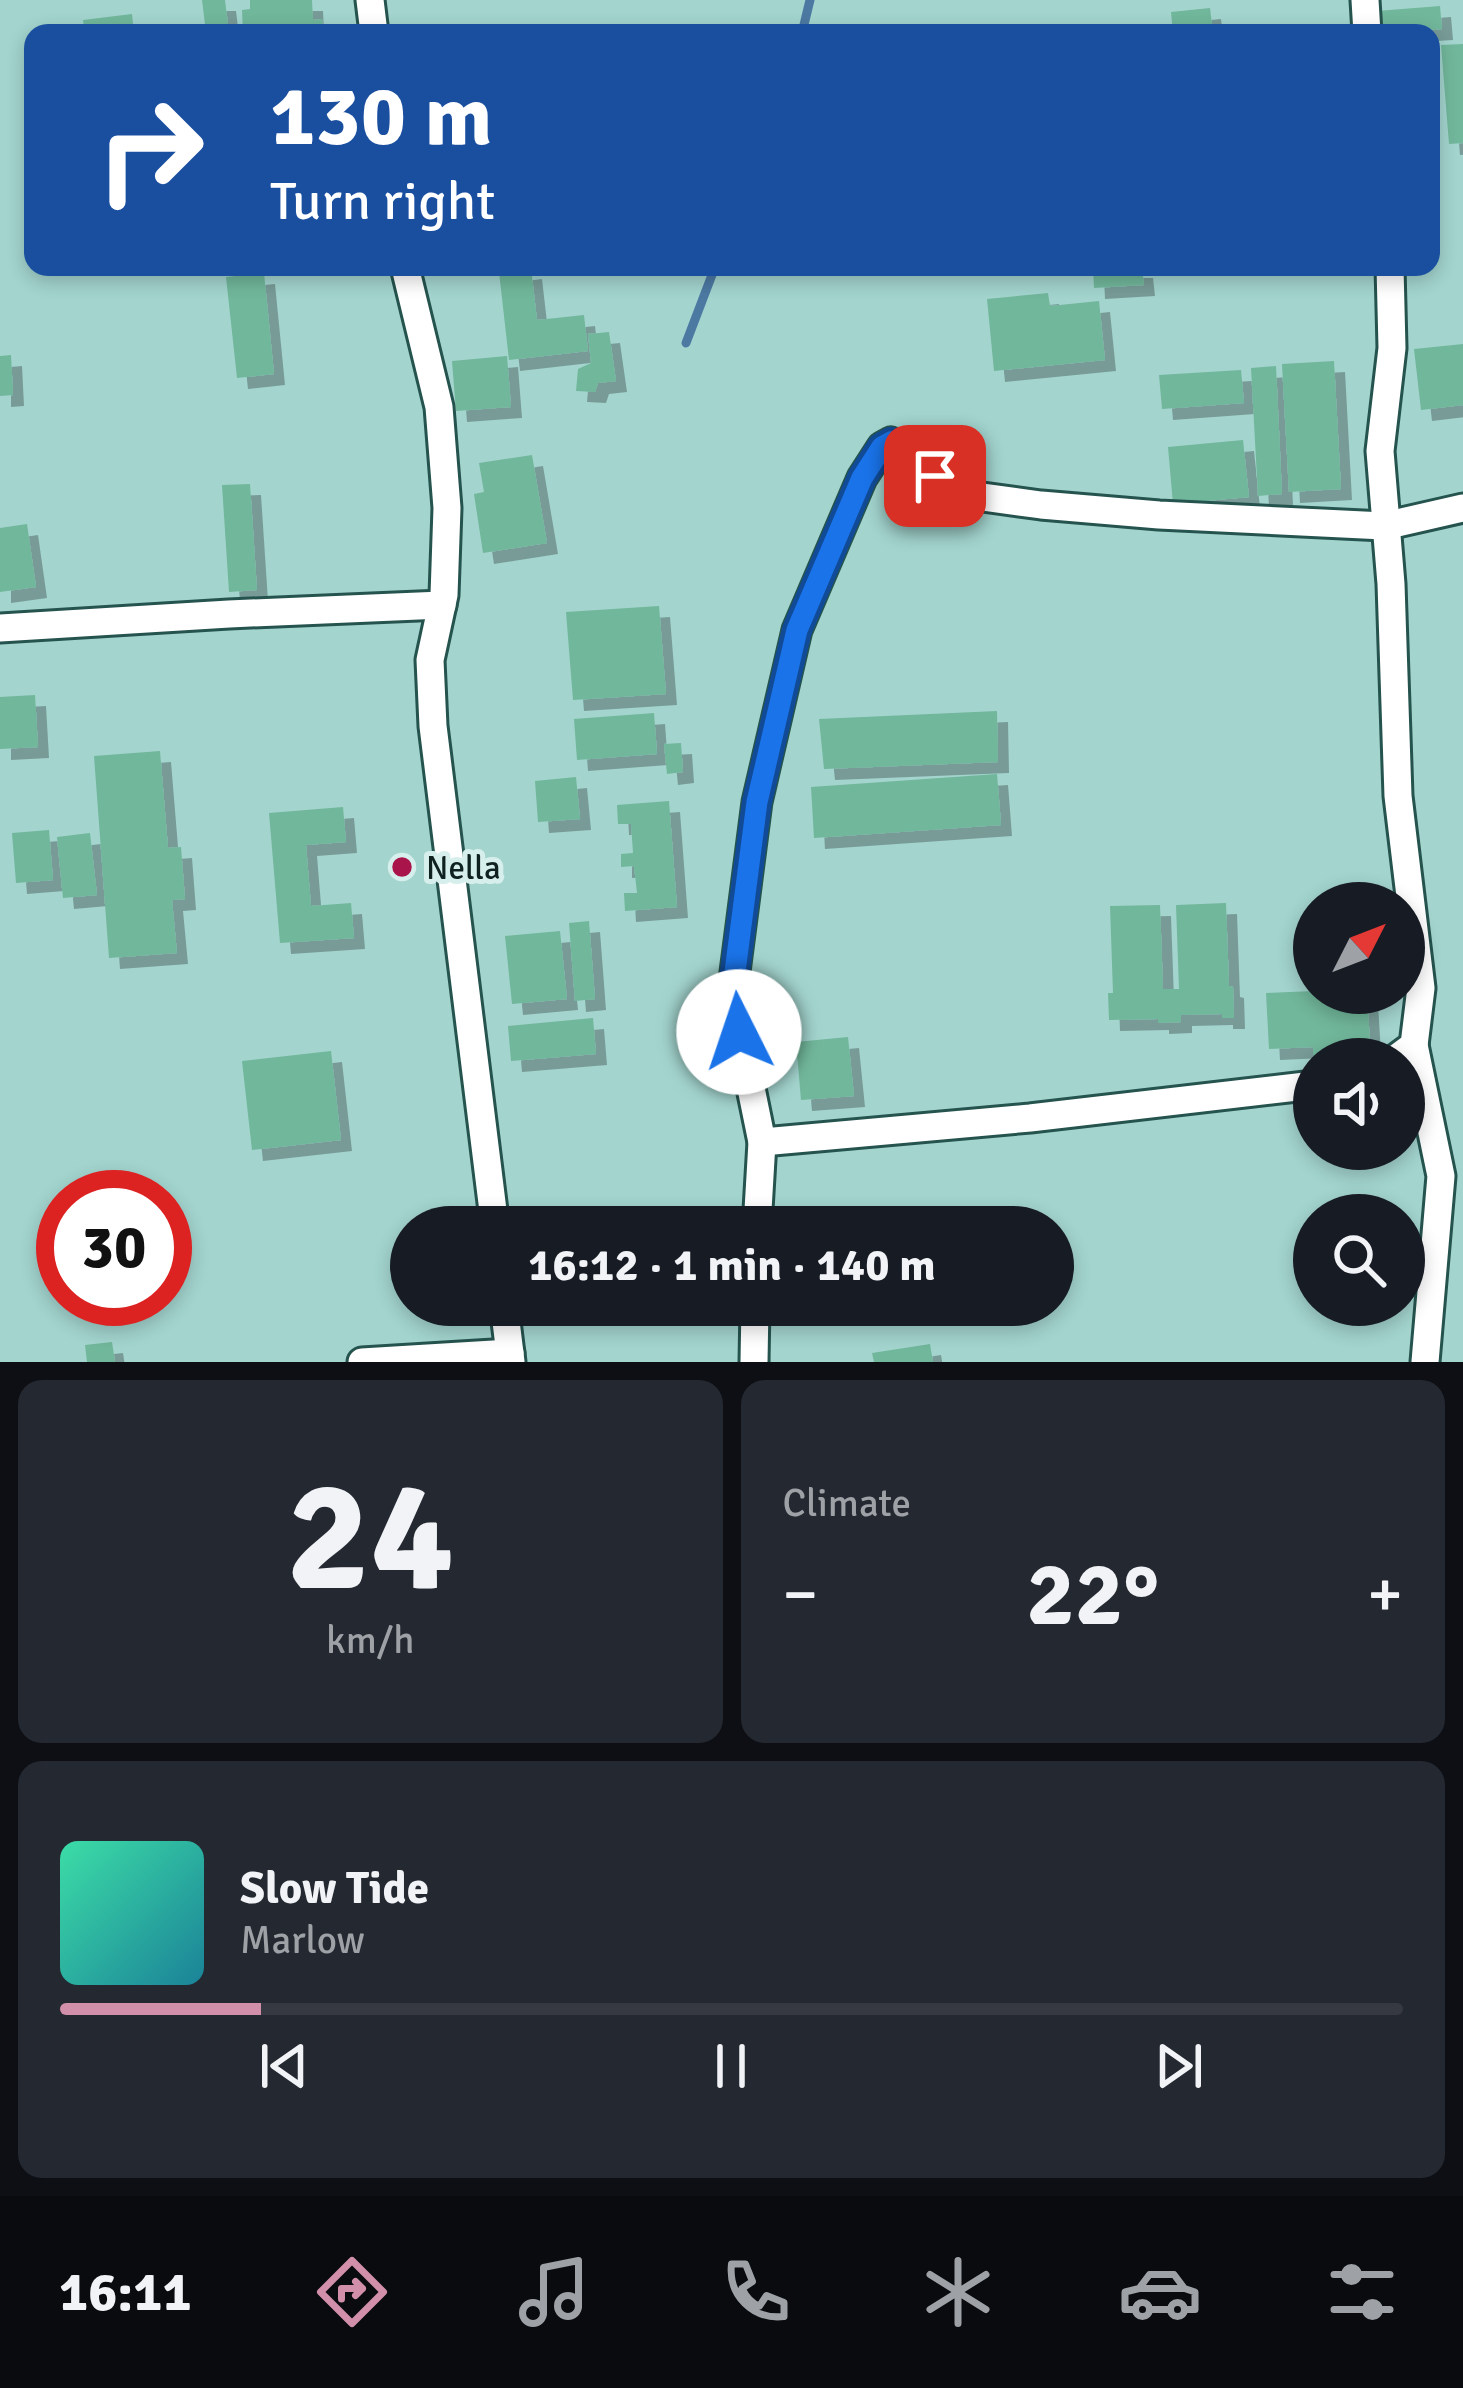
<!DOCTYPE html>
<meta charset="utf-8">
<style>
body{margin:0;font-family:Signika,sans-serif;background:#242831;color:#f1f3f6;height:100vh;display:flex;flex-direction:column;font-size:45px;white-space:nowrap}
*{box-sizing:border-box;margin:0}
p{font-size:39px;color:#9ea1a6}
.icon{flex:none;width:66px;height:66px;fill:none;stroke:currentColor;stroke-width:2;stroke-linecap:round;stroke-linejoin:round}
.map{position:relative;height:1362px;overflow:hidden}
.side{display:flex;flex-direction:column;gap:18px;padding:18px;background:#0d0f14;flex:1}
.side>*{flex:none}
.guide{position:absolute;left:24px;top:24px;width:1416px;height:252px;border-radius:24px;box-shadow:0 6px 18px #0003;background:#1a4fa0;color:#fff;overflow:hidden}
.needle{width:78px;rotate:48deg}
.fabs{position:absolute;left:1293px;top:882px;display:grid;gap:24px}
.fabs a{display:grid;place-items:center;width:132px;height:132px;border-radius:50%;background:#171b24;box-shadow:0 6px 18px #0003;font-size:60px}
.speed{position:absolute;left:36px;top:1170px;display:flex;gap:24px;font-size:60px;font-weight:700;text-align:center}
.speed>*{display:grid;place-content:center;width:156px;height:156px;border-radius:50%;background:#171b24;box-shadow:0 6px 18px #0003;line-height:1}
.speed .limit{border:18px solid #d22;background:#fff;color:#111}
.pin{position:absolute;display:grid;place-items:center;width:102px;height:102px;color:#fff;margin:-51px;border-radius:24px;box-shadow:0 6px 18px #0006}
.me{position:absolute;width:132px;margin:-66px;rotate:356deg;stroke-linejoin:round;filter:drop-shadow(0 0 9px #0008)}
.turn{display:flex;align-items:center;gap:42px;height:252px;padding:0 48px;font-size:54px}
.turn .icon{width:156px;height:156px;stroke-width:2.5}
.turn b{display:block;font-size:84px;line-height:102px}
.big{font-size:90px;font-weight:700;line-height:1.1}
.side .widget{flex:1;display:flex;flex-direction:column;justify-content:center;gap:18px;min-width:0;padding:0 42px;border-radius:24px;background:#242831}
.side .dial{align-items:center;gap:0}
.dial b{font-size:156px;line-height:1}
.song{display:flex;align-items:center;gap:36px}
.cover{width:144px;height:144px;border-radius:18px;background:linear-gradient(135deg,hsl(160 70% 55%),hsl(190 70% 35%))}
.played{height:12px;border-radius:6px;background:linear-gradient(90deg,#d18fa9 15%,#363941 15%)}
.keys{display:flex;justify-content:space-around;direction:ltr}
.heat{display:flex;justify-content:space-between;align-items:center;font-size:66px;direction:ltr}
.side .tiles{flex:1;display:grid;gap:18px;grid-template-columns:1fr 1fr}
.widget:last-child{grid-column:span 2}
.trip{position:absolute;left:390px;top:1206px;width:684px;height:120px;border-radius:60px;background:#171b24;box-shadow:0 6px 18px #0003;font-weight:700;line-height:120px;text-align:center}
.menu{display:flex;height:192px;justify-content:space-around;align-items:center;background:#090b0e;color:#9ea1a6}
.menu .icon{width:84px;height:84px}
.menu .on{color:#d18fa9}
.menu b{font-size:54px;color:#f1f3f6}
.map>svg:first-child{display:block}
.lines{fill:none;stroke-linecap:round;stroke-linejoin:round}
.stream{stroke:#4c79a2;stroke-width:9}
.building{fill:#71b79b;filter:url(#shadow)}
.street-casing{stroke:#25534e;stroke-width:33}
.street{stroke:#fff;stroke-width:27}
.route-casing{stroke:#114b97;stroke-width:30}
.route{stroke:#1a73e8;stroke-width:21}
.poi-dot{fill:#a9154b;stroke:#d7efec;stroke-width:4.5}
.labels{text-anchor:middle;stroke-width:10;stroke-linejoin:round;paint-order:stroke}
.poi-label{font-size:33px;fill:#0f2220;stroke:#d7efec;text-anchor:start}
</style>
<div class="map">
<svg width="1463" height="1362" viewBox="0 0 1463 1362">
<defs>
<filter id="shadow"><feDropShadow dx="11" dy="11" stdDeviation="0" flood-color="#0004"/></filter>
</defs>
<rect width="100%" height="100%" fill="#a3d4ce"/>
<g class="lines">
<g class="stream">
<path d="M 802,33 L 810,0"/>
<path d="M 686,343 L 715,267"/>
</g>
</g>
<g class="building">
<path d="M 202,0 L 225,0 L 229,33 L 206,33 Z"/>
<path d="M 250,0 L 312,0 L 313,20 L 322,19 L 323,33 L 243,33 L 242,10 L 250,9 Z"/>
<path d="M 1440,6 L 1442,29 L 1378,33 L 1377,11 Z"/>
<path d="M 1210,8 L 1213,33 L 1173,33 L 1171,12 Z"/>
<path d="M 132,14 L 134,33 L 85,33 L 83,20 Z"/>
<path d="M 1463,44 L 1463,143 L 1449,144 L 1441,45 Z"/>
<path d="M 1093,267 L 1142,267 L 1144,285 L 1094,288 Z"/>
<path d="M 531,268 L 537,320 L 584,315 L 588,351 L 509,360 L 499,272 Z"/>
<path d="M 264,273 L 274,374 L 237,378 L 226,277 Z"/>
<path d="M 1048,293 L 1050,306 L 1099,301 L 1105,360 L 994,371 L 987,299 Z"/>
<path d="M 609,332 L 616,381 L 598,383 L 595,392 L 576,391 L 578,369 L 591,363 L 588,334 Z"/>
<path d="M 1463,344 L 1463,405 L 1421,410 L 1414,349 Z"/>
<path d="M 11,355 L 13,395 L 0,396 L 0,356 Z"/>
<path d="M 507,356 L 511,407 L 456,411 L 452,361 Z"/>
<path d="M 1334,361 L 1341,489 L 1289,492 L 1282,364 Z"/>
<path d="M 1276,366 L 1282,494 L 1258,496 L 1251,368 Z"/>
<path d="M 1241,370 L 1244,403 L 1162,409 L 1159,375 Z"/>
<path d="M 1243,440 L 1249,497 L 1173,504 L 1168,447 Z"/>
<path d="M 532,455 L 547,543 L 483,553 L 474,494 L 484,492 L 479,463 Z"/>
<path d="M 250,484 L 257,590 L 229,592 L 222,485 Z"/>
<path d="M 27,524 L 36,587 L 0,592 L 0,528 Z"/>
<path d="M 659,606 L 666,694 L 573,700 L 566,612 Z"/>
<path d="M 35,695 L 38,747 L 0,749 L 0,697 Z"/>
<path d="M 997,711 L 998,762 L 824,769 L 819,719 Z"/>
<path d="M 654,713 L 657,754 L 577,760 L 574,719 Z"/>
<path d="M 681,743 L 683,772 L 667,774 L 664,744 Z"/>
<path d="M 160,751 L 168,848 L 181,847 L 185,899 L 172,900 L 177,953 L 109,958 L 94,756 Z"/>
<path d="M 997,774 L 1001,825 L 814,838 L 811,787 Z"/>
<path d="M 576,777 L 580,819 L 538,822 L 535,781 Z"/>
<path d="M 669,801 L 677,907 L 625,911 L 624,893 L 637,893 L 634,866 L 621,867 L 621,854 L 633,853 L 631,824 L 618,824 L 617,805 Z"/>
<path d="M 343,807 L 346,842 L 306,845 L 311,906 L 351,903 L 354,938 L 280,943 L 269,813 Z"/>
<path d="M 49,830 L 53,880 L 16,883 L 12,833 Z"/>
<path d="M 90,833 L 97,895 L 63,898 L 57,837 Z"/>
<path d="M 1226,903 L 1229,986 L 1233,987 L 1234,1018 L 1222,1018 L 1222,1014 L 1181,1015 L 1181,1022 L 1158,1023 L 1158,1019 L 1109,1020 L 1108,993 L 1113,993 L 1110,906 L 1160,905 L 1163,989 L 1179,989 L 1176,905 Z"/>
<path d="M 589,921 L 595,999 L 575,1001 L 569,923 Z"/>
<path d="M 560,931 L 567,999 L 512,1004 L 505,936 Z"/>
<path d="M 1314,991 L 1367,993 L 1371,1059 L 1332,1059 L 1331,1054 L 1313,1055 L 1313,1047 L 1269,1049 L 1266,993 Z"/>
<path d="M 593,1018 L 596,1054 L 511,1061 L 508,1026 Z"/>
<path d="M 848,1037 L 854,1096 L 801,1100 L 796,1042 Z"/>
<path d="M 331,1051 L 341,1140 L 252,1150 L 242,1061 Z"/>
<path d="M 112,1342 L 115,1362 L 87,1362 L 85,1345 Z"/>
<path d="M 930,1344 L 933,1362 L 874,1362 L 872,1353 Z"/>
</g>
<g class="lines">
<defs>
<g id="street">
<path d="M 370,0 L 374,33"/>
<path d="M 1365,0 L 1367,33"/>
<path d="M 405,267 L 439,407 L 447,508 L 444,595 L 430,660 L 433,726 L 495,1227"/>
<path d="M 1390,267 L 1392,348 L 1380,451 L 1391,584 L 1398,796 L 1421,988 L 1414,1045 L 1395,1059"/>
<path d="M 0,628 L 229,614 L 442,605"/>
<path d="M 1414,1045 L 1441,1176 L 1425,1362"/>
<path d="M 762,1142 L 1030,1118 L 1314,1085"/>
<path d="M 757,1227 L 762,1142 L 732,995 L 757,802 L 797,630 L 862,478 L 882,447 L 891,442 L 899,447 L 961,494 L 1041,505 L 1159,515 L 1384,526 L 1463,508"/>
<path d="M 504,1305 L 511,1362"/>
<path d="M 362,1362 L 510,1353"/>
<path d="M 754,1362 L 755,1305"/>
</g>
</defs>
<use href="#street" class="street-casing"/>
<use href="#street" class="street"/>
</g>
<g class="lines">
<defs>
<path id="route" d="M 739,1032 L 732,995 L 757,802 L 797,630 L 862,478 L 882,447 L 891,442 L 935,476"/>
</defs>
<use href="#route" class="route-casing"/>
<use href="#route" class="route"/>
</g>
<circle class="poi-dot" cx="402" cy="867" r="12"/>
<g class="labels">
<g class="poi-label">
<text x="426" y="879">Nella</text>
</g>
</g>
</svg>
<div class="fabs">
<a><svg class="needle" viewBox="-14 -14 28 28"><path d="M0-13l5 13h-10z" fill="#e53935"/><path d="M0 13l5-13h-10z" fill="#9ea1a6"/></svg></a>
<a><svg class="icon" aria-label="sound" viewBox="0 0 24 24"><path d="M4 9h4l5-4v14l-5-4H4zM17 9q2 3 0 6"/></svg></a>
<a><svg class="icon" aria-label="search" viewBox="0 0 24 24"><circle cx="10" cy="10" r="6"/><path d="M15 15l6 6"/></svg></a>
</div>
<div class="speed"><div class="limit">30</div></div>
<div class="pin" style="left:935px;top:476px;background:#d93025"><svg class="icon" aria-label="arrive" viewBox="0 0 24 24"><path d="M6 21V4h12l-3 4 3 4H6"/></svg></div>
<svg class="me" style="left:739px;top:1032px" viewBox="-20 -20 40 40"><circle r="19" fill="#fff"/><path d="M0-13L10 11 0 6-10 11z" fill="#1a73e8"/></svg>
<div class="trip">16:12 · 1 min · 140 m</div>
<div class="guide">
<div class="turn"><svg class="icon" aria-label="right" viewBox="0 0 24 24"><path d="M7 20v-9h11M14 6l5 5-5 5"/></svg><div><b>130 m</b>Turn right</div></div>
</div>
</div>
<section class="side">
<div class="tiles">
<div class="widget dial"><b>24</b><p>km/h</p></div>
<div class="widget"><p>Climate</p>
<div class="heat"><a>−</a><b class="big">22°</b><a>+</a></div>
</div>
<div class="widget">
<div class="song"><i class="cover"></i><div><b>Slow Tide</b><p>Marlow</p></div></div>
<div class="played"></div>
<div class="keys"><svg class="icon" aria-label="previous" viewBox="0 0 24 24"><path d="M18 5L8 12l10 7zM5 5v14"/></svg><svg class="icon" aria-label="pause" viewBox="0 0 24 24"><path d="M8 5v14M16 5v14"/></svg><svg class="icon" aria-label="next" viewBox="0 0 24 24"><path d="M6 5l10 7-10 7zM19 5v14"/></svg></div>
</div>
</div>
</section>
<nav class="menu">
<b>16:11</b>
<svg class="icon on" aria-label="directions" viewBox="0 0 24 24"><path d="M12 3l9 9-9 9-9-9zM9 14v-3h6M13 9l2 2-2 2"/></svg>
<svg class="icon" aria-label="music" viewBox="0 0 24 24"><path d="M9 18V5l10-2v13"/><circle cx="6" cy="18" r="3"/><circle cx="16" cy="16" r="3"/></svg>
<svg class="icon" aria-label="phone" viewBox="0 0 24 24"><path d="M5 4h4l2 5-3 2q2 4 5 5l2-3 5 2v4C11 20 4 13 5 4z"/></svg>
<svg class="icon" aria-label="climate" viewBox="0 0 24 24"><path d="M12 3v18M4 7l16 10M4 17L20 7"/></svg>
<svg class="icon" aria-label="car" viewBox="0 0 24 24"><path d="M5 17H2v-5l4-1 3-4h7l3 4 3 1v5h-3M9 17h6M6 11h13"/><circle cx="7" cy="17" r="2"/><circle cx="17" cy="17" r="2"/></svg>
<svg class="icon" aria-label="filters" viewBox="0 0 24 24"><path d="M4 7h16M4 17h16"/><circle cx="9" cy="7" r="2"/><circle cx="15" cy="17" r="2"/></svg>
</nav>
